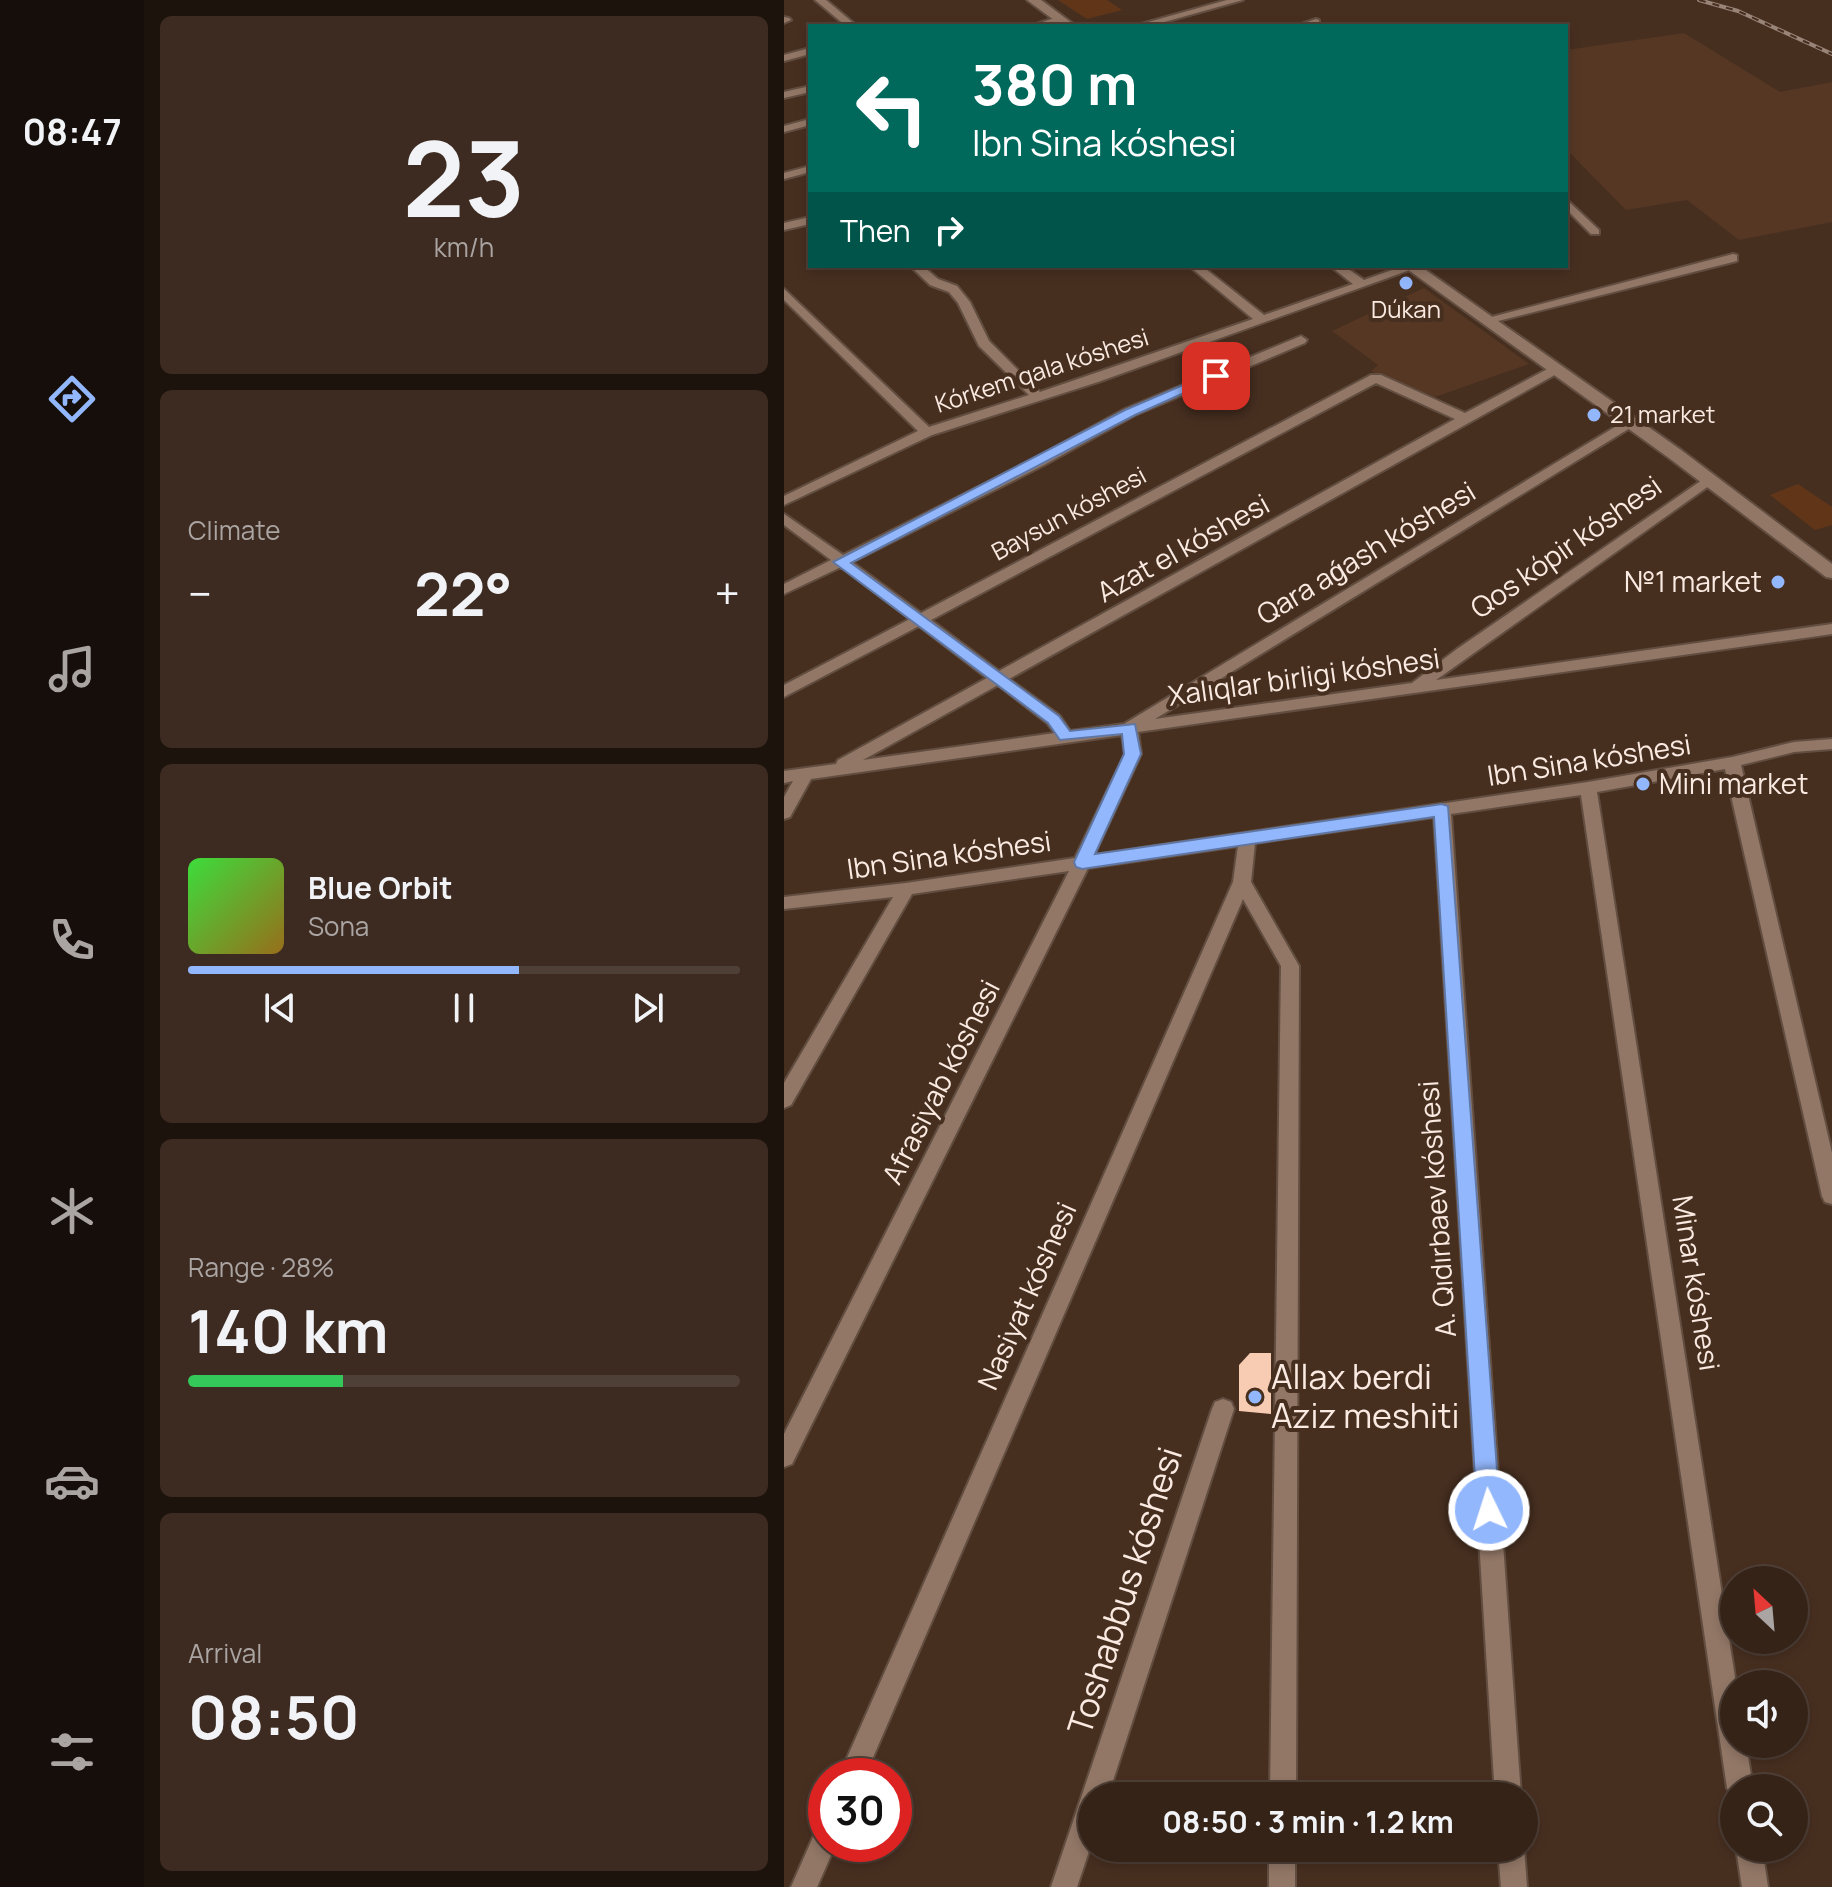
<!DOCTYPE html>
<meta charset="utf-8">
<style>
body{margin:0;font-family:Manrope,sans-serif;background:#3d2b21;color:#f1f3f6;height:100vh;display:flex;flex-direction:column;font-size:30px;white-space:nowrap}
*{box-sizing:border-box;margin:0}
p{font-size:26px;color:#aaa4a2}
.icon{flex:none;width:44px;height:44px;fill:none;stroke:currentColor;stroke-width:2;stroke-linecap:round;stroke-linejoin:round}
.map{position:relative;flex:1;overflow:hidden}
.sheet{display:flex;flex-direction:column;gap:16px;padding:16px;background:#1d130d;width:640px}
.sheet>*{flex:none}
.guide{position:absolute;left:24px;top:24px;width:760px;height:244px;border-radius:0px;box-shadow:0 4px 12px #0003,0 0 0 2px #4f4037;background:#00695c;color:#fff;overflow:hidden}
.needle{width:52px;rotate:334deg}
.buttons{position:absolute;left:936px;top:1566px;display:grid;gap:16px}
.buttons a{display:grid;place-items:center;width:88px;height:88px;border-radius:50%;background:#352318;box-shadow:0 4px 12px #0003,0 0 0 2px #4f4037;font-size:40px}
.speed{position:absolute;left:24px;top:1758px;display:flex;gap:16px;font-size:40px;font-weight:700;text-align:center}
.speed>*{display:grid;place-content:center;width:104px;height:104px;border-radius:50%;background:#352318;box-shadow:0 4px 12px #0003,0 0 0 2px #4f4037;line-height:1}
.speed .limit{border:12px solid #d22;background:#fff;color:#111}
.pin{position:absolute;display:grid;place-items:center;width:68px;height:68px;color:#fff;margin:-34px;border-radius:16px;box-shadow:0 4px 12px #0006}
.me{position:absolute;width:88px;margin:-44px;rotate:356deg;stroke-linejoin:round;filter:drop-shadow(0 0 6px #0008)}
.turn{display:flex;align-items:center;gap:28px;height:168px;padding:0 32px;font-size:36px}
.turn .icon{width:104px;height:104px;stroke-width:2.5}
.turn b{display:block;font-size:56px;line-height:68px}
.then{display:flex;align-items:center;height:76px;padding:0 32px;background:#0003;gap:16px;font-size:30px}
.big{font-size:60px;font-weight:700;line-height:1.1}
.sheet .widget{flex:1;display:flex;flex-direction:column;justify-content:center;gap:12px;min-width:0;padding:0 28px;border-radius:12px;background:#3d2b21}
.sheet .dial{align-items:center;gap:0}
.dial b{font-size:104px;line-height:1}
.song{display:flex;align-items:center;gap:24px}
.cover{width:96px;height:96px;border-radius:12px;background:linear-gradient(135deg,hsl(120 70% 55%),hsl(40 70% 35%))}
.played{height:8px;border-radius:4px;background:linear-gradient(90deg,#93b7fd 60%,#4f4037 60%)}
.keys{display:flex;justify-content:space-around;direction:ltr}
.heat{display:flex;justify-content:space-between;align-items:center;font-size:44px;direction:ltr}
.charge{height:12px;border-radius:6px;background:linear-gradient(90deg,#34c759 28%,#4f4037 0)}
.trip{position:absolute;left:294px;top:1782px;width:460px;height:80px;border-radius:40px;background:#352318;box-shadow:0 4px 12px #0003,0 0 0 2px #4f4037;font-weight:700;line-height:80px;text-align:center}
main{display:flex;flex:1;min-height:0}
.dock{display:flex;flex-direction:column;width:144px;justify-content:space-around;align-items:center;background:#150e0a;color:#aaa4a2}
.dock .icon{width:56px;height:56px}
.dock .on{color:#93b7fd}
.dock b{font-size:36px;color:#f1f3f6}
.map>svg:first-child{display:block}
.built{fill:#553724}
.green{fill:#613618}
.building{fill:#f7ccb2}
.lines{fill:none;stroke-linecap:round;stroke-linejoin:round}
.minor-casing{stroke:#624e40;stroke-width:4}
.tertiary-casing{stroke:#624e40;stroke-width:4}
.minor{fill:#927766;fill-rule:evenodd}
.tertiary{fill:#927766;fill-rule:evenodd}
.rail-casing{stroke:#998478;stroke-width:4}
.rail{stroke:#472f20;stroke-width:2;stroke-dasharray:7;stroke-linecap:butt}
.route{fill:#93b7fd;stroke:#6077a4;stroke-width:2}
.poi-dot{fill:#93b7fd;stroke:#472f20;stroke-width:3}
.labels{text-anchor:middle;stroke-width:8;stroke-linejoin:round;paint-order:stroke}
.far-poi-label{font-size:24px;fill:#faeae1;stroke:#472f20}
.far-street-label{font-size:24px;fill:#faeae1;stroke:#472f20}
.street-label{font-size:28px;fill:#faeae1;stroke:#472f20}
.poi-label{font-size:28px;fill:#faeae1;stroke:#472f20;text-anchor:end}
.near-poi-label{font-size:34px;fill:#faeae1;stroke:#472f20;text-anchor:start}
.near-street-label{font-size:34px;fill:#faeae1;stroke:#472f20}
</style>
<main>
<nav class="dock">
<b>08:47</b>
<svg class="icon on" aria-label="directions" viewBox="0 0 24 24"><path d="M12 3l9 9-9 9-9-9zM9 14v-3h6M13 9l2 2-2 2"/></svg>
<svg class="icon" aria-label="music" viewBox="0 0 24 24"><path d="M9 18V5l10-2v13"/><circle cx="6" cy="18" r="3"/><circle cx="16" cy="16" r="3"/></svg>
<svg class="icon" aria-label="phone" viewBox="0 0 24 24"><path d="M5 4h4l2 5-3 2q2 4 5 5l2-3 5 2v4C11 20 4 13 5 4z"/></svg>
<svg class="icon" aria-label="climate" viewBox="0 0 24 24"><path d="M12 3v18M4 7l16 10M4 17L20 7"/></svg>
<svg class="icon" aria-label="car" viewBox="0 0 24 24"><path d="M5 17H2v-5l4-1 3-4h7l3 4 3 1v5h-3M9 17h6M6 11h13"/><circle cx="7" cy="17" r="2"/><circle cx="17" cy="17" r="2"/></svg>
<svg class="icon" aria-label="filters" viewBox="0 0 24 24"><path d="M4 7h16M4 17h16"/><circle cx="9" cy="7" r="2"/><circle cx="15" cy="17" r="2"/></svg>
</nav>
<section class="sheet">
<div class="widget dial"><b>23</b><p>km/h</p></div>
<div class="widget"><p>Climate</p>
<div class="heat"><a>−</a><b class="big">22°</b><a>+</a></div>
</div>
<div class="widget">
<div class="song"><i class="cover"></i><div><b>Blue Orbit</b><p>Sona</p></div></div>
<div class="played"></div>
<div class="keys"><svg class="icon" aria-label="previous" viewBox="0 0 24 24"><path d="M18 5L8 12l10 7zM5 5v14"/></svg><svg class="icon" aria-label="pause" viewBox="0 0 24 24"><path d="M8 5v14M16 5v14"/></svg><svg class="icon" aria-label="next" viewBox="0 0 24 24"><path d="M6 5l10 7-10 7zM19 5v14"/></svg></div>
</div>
<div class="widget"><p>Range · 28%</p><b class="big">140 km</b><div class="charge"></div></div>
<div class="widget"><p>Arrival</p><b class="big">08:50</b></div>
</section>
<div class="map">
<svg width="1048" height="1887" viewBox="0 0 1048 1887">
<rect width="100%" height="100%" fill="#472f20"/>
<g class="built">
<path d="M 900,33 L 996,92 L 1048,82 L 1048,222 L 955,240 L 903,200 L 842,210 L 782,149 L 782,50 Z"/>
<path d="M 640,288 L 745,364 L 651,397 L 587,371 L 594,365 L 548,331 Z"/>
</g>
<g class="green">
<path d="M 274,0 L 323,0 L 338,10 L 303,19 Z"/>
<path d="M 1014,484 L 1048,507 L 1048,525 L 1031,530 L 986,495 Z"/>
</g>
<path class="building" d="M 466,1353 L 487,1353 L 487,1414 L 455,1411 L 455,1365 Z"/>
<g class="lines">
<defs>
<g id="minor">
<path d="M 31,0 L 42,0 L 73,26 L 62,26 Z"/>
<path d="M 443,0 L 459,0 L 366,26 L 350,26 Z"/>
<path d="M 276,16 L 279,17 L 279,21 L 263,26 L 247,26 Z"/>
<path d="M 0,17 L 5,18 L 7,20 L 0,23 Z"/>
<path d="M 532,19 L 535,20 L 535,24 L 512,26 Z"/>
<path d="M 26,48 L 26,54 L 0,61 L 0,55 Z"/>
<path d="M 26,86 L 26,92 L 0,98 L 0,92 Z"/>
<path d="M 26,119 L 26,125 L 0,132 L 0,126 Z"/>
<path d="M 26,166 L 26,172 L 0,179 L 0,173 Z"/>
<path d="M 782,199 L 815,230 L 815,234 L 807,234 L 782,209 Z"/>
<path d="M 26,217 L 26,224 L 0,230 L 0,223 Z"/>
<path d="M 949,254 L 953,255 L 953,261 L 702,324 L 696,320 Z"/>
<path d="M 126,266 L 139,266 L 154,279 L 173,286 L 186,302 L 205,341 L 256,392 L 469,319 L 405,266 L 418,266 L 480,315 L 569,284 L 546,266 L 560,266 L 580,280 L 619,266 L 634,267 L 314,382 L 148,435 L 0,505 L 0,496 L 134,431 L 0,300 L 0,289 L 145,427 L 245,395 L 195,346 L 174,303 L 165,292 L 146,285 Z"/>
<path d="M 517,336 L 523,340 L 521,343 L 351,415 L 260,465 L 68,562 L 137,613 L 587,375 L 597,375 L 681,413 L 771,365 L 777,369 L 776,372 L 225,679 L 275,715 L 286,731 L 340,724 L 846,418 L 851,419 L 851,425 L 371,719 L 628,683 L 673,649 L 924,476 L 929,477 L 929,483 L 652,680 L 1048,624 L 1048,634 L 354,732 L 357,754 L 310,855 L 804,782 L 948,757 L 1010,742 L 1048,739 L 1048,749 L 1010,752 L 957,765 L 1048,1153 L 1048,1204 L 1041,1202 L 1038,1196 L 941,769 L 813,792 L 952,1684 L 950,1684 L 950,1744 L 962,1744 L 969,1788 L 950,1788 L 950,1798 L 943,1788 L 797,795 L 667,814 L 737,1796 L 711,1796 L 650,817 L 471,843 L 467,882 L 515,966 L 512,1796 L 486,1796 L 497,966 L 459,899 L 81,1776 L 55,1776 L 449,882 L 454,846 L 304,868 L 8,1464 L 0,1467 L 0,1434 L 285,871 L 128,894 L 7,1105 L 0,1108 L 0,1083 L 109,897 L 0,909 L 0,897 L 122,883 L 291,858 L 341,754 L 338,735 L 27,779 L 6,817 L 0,819 L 0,797 L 9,781 L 0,783 L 0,771 L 52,764 L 54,760 L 203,678 L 135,626 L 0,697 L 0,685 L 126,619 L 57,567 L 0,594 L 0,584 L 47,560 L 0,525 L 0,514 L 59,555 L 250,459 L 341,409 ZM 592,383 L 671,419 L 215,671 L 147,620 ZM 214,685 L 263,723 L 271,733 L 79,760 Z"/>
<path d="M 439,1399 L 447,1402 L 450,1409 L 324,1796 L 308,1796 L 308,1842 L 293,1887 L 267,1887 L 428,1409 L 431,1402 Z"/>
<path d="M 42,1824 L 42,1844 L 52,1844 L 33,1887 L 7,1887 L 33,1828 Z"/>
<rect x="485" y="1848" width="26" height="39"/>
<path d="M 714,1848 L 740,1848 L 743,1887 L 717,1887 Z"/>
<path d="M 952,1848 L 978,1848 L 984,1887 L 958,1887 Z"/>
</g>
<g id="tertiary">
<path d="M 243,0 L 257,0 L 292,26 L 278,26 Z"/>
<path d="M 619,266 L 636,266 L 897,450 L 1048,564 L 1048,578 L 1042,577 L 885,458 Z"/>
</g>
</defs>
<use href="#minor" class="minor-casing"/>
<use href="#tertiary" class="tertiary-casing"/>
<use href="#minor" class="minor"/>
<use href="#tertiary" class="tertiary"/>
<defs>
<path id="rail" d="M 915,0 L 954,11 L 1048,54"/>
</defs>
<use href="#rail" class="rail-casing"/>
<use href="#rail" class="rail"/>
</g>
<path class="route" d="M 427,373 L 438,376 L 351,415 L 67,563 L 275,716 L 286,731 L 351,724 L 357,754 L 311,854 L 658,804 L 664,806 L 716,1510 L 713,1517 L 705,1520 L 696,1517 L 693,1510 L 650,817 L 298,869 L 292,867 L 290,862 L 340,754 L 338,734 L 276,740 L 264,723 L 49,562 L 341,410 Z"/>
<g class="poi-dot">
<circle cx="622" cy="283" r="8"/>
<circle cx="810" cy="415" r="8"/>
<circle cx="994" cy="582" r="8"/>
<circle cx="859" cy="784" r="8"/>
<circle cx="471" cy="1397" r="8"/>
</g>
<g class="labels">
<g class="far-poi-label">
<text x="622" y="318">Dúkan</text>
<text x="826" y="423" text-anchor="start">21 market</text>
</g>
<g class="far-street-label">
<text transform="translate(258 371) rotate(-18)" y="8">Kórkem qala kóshesi</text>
<text transform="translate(285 514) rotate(-28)" y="8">Baysun kóshesi</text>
</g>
<g class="street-label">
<text transform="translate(782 547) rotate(-35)" y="10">Qos kópir kóshesi</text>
<text transform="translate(399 548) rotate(-29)" y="10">Azat el kóshesi</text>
<text transform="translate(582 553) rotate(-31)" y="10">Qara aǵash kóshesi</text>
<text transform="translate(520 677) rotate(-8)" y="10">Xalıqlar birligi kóshesi</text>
<text transform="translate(805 760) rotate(-9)" y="10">Ibn Sina kóshesi</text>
<text transform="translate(165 855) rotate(-8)" y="10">Ibn Sina kóshesi</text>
<text transform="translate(157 1082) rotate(-63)" y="10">Afrasiyab kóshesi</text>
<text transform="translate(653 1209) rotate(-94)" y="10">A. Qıdırbaev kóshesi</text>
<text transform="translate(912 1283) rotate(81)" y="10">Minar kóshesi</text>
<text transform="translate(243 1296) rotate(-66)" y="10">Nasiyat kóshesi</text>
</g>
<g class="poi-label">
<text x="978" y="592">№1 market</text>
<text x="875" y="794" text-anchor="start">Mini market</text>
</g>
<g class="near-poi-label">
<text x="487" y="1389">Allax berdi<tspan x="487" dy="39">Aziz meshiti</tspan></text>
</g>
<g class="near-street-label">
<text transform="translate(341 1591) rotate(-72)" y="12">Toshabbus kóshesi</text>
</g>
</g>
</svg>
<div class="buttons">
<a><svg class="needle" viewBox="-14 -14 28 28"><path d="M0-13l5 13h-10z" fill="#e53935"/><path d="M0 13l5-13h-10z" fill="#aaa4a2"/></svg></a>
<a><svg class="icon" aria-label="sound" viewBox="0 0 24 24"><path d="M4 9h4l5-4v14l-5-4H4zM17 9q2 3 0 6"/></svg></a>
<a><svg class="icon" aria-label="search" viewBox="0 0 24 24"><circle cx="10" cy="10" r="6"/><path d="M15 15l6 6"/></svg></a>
</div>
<div class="speed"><div class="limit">30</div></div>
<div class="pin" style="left:432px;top:376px;background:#d93025"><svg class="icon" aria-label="arrive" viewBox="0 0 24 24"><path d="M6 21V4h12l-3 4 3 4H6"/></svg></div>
<svg class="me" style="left:705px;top:1510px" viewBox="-20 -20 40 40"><circle r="17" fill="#93b7fd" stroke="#fff" stroke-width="3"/><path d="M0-11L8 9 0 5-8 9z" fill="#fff"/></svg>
<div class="trip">08:50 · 3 min · 1.2 km</div>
<div class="guide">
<div class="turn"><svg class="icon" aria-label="left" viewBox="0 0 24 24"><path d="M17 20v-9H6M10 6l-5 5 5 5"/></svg><div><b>380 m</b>Ibn Sina kóshesi</div></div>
<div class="then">Then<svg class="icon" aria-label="right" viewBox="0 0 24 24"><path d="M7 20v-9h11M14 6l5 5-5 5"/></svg></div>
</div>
</div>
</main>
